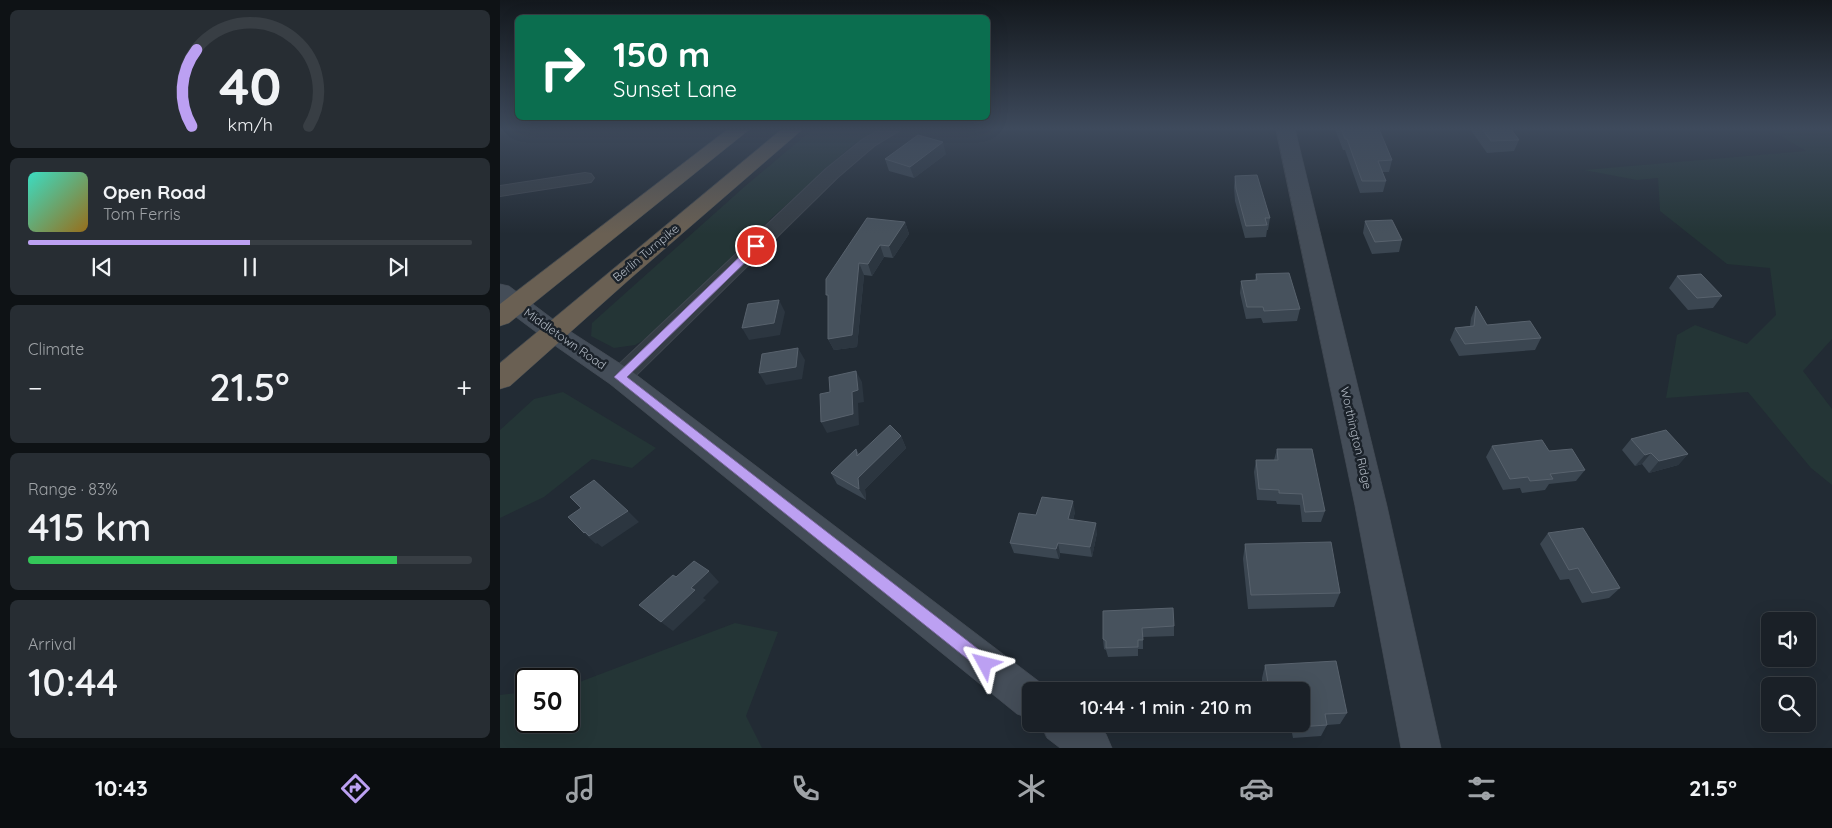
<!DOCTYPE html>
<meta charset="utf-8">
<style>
body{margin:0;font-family:Quicksand,sans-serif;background:#272d33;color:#f1f3f6;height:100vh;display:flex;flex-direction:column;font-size:19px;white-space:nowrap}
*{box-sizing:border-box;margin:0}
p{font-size:16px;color:#9fa3a7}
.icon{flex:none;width:28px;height:28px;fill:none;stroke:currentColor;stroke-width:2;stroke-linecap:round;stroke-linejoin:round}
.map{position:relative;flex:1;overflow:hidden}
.details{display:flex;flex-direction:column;gap:10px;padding:10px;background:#0e1215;width:500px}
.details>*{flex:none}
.hud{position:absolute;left:15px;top:15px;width:475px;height:105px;border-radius:8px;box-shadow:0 5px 20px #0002,0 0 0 1px #383e44;background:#0b6e4f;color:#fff;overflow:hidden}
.tools{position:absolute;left:1261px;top:612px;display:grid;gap:10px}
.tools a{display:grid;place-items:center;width:55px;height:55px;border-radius:8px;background:#1a2027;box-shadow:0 5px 20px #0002,0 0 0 1px #383e44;font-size:25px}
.speed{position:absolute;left:15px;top:668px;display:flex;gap:10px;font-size:25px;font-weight:700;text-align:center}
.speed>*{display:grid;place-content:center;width:65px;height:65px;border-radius:50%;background:#1a2027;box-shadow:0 5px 20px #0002,0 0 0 1px #383e44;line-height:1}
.speed .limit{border:2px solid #111;border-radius:8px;background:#fff;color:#111}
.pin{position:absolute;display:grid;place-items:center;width:42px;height:42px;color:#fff;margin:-21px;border:2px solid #fff;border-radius:50%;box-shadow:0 1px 5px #0007}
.me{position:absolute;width:55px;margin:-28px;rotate:308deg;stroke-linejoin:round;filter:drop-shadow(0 0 4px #0008)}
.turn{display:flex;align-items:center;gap:18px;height:105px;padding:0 15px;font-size:22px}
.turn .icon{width:65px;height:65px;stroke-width:2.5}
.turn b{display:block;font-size:35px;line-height:42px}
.big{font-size:38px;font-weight:600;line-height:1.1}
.details .widget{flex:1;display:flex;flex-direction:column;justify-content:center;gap:8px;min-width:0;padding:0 18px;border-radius:8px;background:#272d33}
.details .dial{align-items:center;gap:0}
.dial svg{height:130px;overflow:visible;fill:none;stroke:#383e44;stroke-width:7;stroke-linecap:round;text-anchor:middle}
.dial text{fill:#f1f3f6;stroke:none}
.song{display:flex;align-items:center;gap:15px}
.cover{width:60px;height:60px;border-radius:8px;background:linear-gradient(135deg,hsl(170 70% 55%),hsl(40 70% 35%))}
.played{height:5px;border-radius:2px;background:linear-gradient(90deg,#bca0f2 50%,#383e44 50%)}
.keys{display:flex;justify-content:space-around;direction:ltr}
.heat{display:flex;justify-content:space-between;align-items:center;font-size:28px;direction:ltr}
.charge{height:8px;border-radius:4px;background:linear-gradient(90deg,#34c759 83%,#383e44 0)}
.trip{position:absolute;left:522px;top:682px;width:288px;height:50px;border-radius:8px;background:#1a2027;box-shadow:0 5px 20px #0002,0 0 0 1px #383e44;font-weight:600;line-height:50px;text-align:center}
.tabs{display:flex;height:80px;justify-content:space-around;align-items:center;background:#0a0d10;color:#9fa3a7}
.tabs .icon{width:35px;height:35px}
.tabs .on{color:#bca0f2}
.tabs b{font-size:22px;color:#f1f3f6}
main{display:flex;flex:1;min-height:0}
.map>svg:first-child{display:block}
.green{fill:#243536}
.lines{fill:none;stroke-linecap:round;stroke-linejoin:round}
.street-casing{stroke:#3f464f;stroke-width:2}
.secondary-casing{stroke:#3f464f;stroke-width:1}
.highway-casing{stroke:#404850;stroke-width:1}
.street{fill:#353d45;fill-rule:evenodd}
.secondary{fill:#444d58;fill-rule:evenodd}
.highway{fill:#6a6053;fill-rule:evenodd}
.wall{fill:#3b4651}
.shaded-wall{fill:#2c3640}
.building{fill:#47525d;stroke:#58626d}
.route{fill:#bca0f2;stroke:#7a689d}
.labels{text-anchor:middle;stroke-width:5;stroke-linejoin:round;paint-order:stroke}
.street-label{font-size:12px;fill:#b0b8c2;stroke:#1b222a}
</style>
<main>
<section class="details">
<div class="widget dial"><svg viewBox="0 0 100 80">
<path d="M14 69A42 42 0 1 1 86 69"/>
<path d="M14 69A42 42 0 0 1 17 22" stroke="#bca0f2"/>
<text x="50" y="56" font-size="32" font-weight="700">40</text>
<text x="50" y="72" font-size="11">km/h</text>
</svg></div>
<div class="widget">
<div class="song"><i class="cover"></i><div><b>Open Road</b><p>Tom Ferris</p></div></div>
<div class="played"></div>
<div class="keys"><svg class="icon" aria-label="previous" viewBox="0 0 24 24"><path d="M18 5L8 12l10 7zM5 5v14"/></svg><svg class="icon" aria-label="pause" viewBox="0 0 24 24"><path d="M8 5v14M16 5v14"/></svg><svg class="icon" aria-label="next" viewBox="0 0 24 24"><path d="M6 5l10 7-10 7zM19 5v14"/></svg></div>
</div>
<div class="widget"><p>Climate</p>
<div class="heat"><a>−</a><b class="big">21.5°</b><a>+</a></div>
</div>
<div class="widget"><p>Range · 83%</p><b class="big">415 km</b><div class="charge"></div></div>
<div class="widget"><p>Arrival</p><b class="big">10:44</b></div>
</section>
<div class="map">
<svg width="1332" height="748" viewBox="0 0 1332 748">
<rect width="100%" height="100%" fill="#222b34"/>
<g class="green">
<path d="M 313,129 L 381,129 L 355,143 L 254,234 L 159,331 L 135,345 L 114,348 L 91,336 L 92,323 L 243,188 Z"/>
<path d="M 1269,129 L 1332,129 L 1332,339 L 1303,371 L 1332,409 L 1332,485 L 1311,468 L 1248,392 L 1166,398 L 1177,335 L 1195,325 L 1247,344 L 1276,315 L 1270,268 L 1227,264 L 1160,211 L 1158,178 L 1137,180 L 1084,170 L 1306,151 Z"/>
<path d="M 63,392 L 156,448 L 132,468 L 92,459 L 44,497 L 0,518 L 0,430 L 34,399 Z"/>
<path d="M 235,623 L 278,632 L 246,716 L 262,748 L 0,748 L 0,695 L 26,692 L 26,721 L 69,721 L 69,686 Z"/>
</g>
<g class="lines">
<defs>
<g id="street">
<path d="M 381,129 L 402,129 L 374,146 L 338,177 L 128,383 L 120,385 L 112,383 L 109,377 L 112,371 L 326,169 L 362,140 Z"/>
<path d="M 85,173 L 91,174 L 94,178 L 91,182 L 0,196 L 0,186 Z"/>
</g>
<g id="secondary">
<path d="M 776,129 L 795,129 L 887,506 L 941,748 L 901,748 L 855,506 Z"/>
<path d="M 0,284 L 9,286 L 62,326 L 130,370 L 545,686 L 547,691 L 531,691 L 531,719 L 517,714 L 110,384 L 44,338 L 0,305 Z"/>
<path d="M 541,724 L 593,724 L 606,734 L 612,748 L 560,748 L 547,738 Z"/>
</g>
<g id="highway">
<path d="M 228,129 L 250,129 L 9,323 L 0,326 L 0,304 Z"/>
<path d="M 282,129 L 303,129 L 131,278 L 10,386 L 0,389 L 0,363 Z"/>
</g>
</defs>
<use href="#street" class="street-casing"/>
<use href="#secondary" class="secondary-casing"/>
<use href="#highway" class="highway-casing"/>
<use href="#street" class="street"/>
<use href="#secondary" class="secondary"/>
<use href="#highway" class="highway"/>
</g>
<g class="wall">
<path d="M 835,129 L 879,129 L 892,160 L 889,172 L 882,172 L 886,181 L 883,192 L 860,193 L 845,150 L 843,150 Z"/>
<path d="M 970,129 L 1011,129 L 1019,140 L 1014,151 L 987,153 Z"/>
<path d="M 446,154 L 414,178 L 389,171 L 385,159 Z"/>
<path d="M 735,176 L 770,218 L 768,230 L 767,230 L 766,237 L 745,238 L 735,201 L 734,187 Z"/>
<path d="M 865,221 L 902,240 L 899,252 L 872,254 L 863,233 Z"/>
<path d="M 405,222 L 409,234 L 393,258 L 384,257 L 372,276 L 364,275 L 357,347 L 334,350 L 328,339 L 328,299 L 326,279 Z"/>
<path d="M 756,274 L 800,309 L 797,321 L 763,323 L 761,318 L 746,319 L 740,293 L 741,281 L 755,281 Z"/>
<path d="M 1177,276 L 1222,296 L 1213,308 L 1188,310 L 1169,288 Z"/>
<path d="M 976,306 L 987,325 L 1041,338 L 1035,350 L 959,356 L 950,340 L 955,328 L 970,326 L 971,318 Z"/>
<path d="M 401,436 L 406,448 L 365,489 L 366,500 L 337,484 L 331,473 L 356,449 L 359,454 Z"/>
<path d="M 1131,439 L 1188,454 L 1178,465 L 1149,473 L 1142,464 L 1135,466 L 1122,450 Z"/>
<path d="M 992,446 L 1085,470 L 1076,481 L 1049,484 L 1045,490 L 1022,493 L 1020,488 L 1003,490 L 986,457 Z"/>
<path d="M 777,449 L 825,511 L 821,522 L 802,522 L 800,505 L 777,504 L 776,501 L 757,500 L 754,472 L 756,460 L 774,460 Z"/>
<path d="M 575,512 L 573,520 L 597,533 L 592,557 L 560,553 L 559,559 L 514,553 L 510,543 L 536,515 Z"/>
<path d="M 1048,533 L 1120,588 L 1109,598 L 1082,603 L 1069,579 L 1060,580 L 1040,544 Z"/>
<path d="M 745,544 L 840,593 L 834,607 L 748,609 L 743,559 Z"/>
<path d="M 603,611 L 674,626 L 674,636 L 643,637 L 643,649 L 638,649 L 638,656 L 608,657 L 606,650 L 604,649 L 603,639 Z"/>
<path d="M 765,665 L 847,713 L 840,724 L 827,725 L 821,736 L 793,738 L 791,728 L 769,729 L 768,724 L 801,724 L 801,691 L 731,691 L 732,684 L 762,683 L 762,678 Z"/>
<path d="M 733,724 L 753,724 L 733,725 Z"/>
</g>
<g class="shaded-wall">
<path d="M 443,142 L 446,154 L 414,178 L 410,167 Z"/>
<path d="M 405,222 L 409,234 L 393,258 L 389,246 Z"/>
<path d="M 380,245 L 384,257 L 372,276 L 368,264 Z"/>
<path d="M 359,263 L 364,275 L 357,347 L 334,350 L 328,339 Z"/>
<path d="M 279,300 L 285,312 L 280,335 L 249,340 L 242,328 Z"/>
<path d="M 298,348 L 305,360 L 302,379 L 266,385 L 259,373 Z"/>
<path d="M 356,371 L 362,382 L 364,402 L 358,403 L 359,425 L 327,433 L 321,422 L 352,392 Z"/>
<path d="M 401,436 L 406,448 L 365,489 L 366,500 L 359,489 L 358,478 Z"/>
<path d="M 1151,453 L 1142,464 L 1135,466 L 1145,455 Z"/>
<path d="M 1188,454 L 1178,465 L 1149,473 L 1159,461 Z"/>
<path d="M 573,501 L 575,512 L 570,530 L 568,519 Z"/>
<path d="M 128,511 L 139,522 L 102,547 L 97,543 L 96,544 L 84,533 Z"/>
<path d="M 596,523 L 597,533 L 592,557 L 590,547 Z"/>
<path d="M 558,543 L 560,553 L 559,559 L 556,549 Z"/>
<path d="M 209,571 L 219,582 L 203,598 L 206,600 L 173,631 L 161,622 L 191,588 Z"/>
</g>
<g class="building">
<path d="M 841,129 L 879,129 L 892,160 L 878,161 L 886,181 L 862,181 L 847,139 L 845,139 Z"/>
<path d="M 982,129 L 1011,129 L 1019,140 L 991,141 Z"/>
<path d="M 418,135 L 443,142 L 410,167 L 385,159 Z"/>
<path d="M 757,175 L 770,218 L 765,218 L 767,225 L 746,226 L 736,189 L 735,176 Z"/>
<path d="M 367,218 L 405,222 L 389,246 L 380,245 L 368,264 L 359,263 L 352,335 L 328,339 L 328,295 L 326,295 L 326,279 Z"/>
<path d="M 892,220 L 902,240 L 875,242 L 865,221 Z"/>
<path d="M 789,273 L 800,309 L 764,311 L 763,307 L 747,307 L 741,281 L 757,280 L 756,274 Z"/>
<path d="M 1201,274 L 1222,296 L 1197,298 L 1177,276 Z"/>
<path d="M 279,300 L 274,323 L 242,328 L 248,304 Z"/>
<path d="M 976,306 L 987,325 L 1030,321 L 1041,338 L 965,344 L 955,328 L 974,326 Z"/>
<path d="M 298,348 L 296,367 L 259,373 L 262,354 Z"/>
<path d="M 356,371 L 358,390 L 352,392 L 353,414 L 321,422 L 320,394 L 330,392 L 329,377 Z"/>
<path d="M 390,425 L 401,436 L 358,478 L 359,489 L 331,473 L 356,449 L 357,456 Z"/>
<path d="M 1166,430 L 1188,454 L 1159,461 L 1151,453 L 1145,455 L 1131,439 Z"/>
<path d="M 1042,440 L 1049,451 L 1072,449 L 1085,470 L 1050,474 L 1053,479 L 1030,481 L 1028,477 L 1010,479 L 992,446 Z"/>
<path d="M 777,449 L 812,449 L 825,511 L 805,512 L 802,494 L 779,493 L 779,490 L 759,489 L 756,460 L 778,460 Z"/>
<path d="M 94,480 L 128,511 L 89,536 L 85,532 L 84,533 L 68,517 L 81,508 L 70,497 Z"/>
<path d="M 542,497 L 573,501 L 568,519 L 596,523 L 590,547 L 558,543 L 556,549 L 510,543 L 519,513 L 536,515 Z"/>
<path d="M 1083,528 L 1120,588 L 1092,593 L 1078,568 L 1069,570 L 1048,533 Z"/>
<path d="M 831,542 L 840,593 L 751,595 L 745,544 Z"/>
<path d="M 194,561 L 209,571 L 191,588 L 195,590 L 161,622 L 139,605 L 173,575 L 176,577 Z"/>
<path d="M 673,608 L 674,626 L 642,628 L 643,640 L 638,640 L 638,647 L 606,648 L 606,641 L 603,639 L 603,611 Z"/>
<path d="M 836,661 L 847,713 L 825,714 L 827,725 L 798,727 L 797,724 L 801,724 L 801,691 L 733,691 L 732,684 L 768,683 L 765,665 Z"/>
</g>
<linearGradient id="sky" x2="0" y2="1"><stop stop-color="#13181d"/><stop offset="0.55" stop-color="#3e4a5c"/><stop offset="1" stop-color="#3e4a5c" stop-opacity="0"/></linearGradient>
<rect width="1332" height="234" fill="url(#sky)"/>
<path class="route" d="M 256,243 L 261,246 L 260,248 L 127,377 L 491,659 L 493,664 L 491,669 L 485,672 L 480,669 L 114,377 L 253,244 Z"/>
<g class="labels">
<g class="street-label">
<text transform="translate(146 253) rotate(-40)" y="4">Berlin Turnpike</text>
<text transform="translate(65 339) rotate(35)" y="4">Middletown Road</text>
<text transform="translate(856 438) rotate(77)" y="4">Worthington Ridge</text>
</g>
</g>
</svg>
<div class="tools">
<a><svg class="icon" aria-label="sound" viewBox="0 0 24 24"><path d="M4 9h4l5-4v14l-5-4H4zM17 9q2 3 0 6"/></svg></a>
<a><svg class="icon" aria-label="search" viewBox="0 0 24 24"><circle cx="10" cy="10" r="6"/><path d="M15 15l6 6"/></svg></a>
</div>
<div class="speed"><div class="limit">50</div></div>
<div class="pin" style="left:256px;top:246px;background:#d93025"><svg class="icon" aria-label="arrive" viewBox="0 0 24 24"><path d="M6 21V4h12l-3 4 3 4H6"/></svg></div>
<svg class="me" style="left:485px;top:664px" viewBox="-20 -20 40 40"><path d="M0-17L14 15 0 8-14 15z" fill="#bca0f2" stroke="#fff" stroke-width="4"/></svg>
<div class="trip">10:44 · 1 min · 210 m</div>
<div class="hud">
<div class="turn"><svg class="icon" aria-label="right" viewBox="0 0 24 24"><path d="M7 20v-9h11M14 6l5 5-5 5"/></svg><div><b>150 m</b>Sunset Lane</div></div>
</div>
</div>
</main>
<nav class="tabs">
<b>10:43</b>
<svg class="icon on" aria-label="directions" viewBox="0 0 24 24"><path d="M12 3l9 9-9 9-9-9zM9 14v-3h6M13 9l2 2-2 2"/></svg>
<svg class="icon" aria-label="music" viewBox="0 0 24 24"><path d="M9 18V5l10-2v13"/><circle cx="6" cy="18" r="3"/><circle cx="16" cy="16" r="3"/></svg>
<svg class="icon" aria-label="phone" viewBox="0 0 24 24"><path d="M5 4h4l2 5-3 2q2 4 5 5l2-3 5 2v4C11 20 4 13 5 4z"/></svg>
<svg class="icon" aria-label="climate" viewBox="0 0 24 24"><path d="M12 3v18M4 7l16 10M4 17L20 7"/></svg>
<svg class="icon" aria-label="car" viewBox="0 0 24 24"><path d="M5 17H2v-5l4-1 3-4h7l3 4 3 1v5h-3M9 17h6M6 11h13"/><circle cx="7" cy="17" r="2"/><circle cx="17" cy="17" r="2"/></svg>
<svg class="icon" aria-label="filters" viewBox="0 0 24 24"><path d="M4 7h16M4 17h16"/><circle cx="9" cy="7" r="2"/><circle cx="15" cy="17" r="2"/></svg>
<b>21.5°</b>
</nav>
